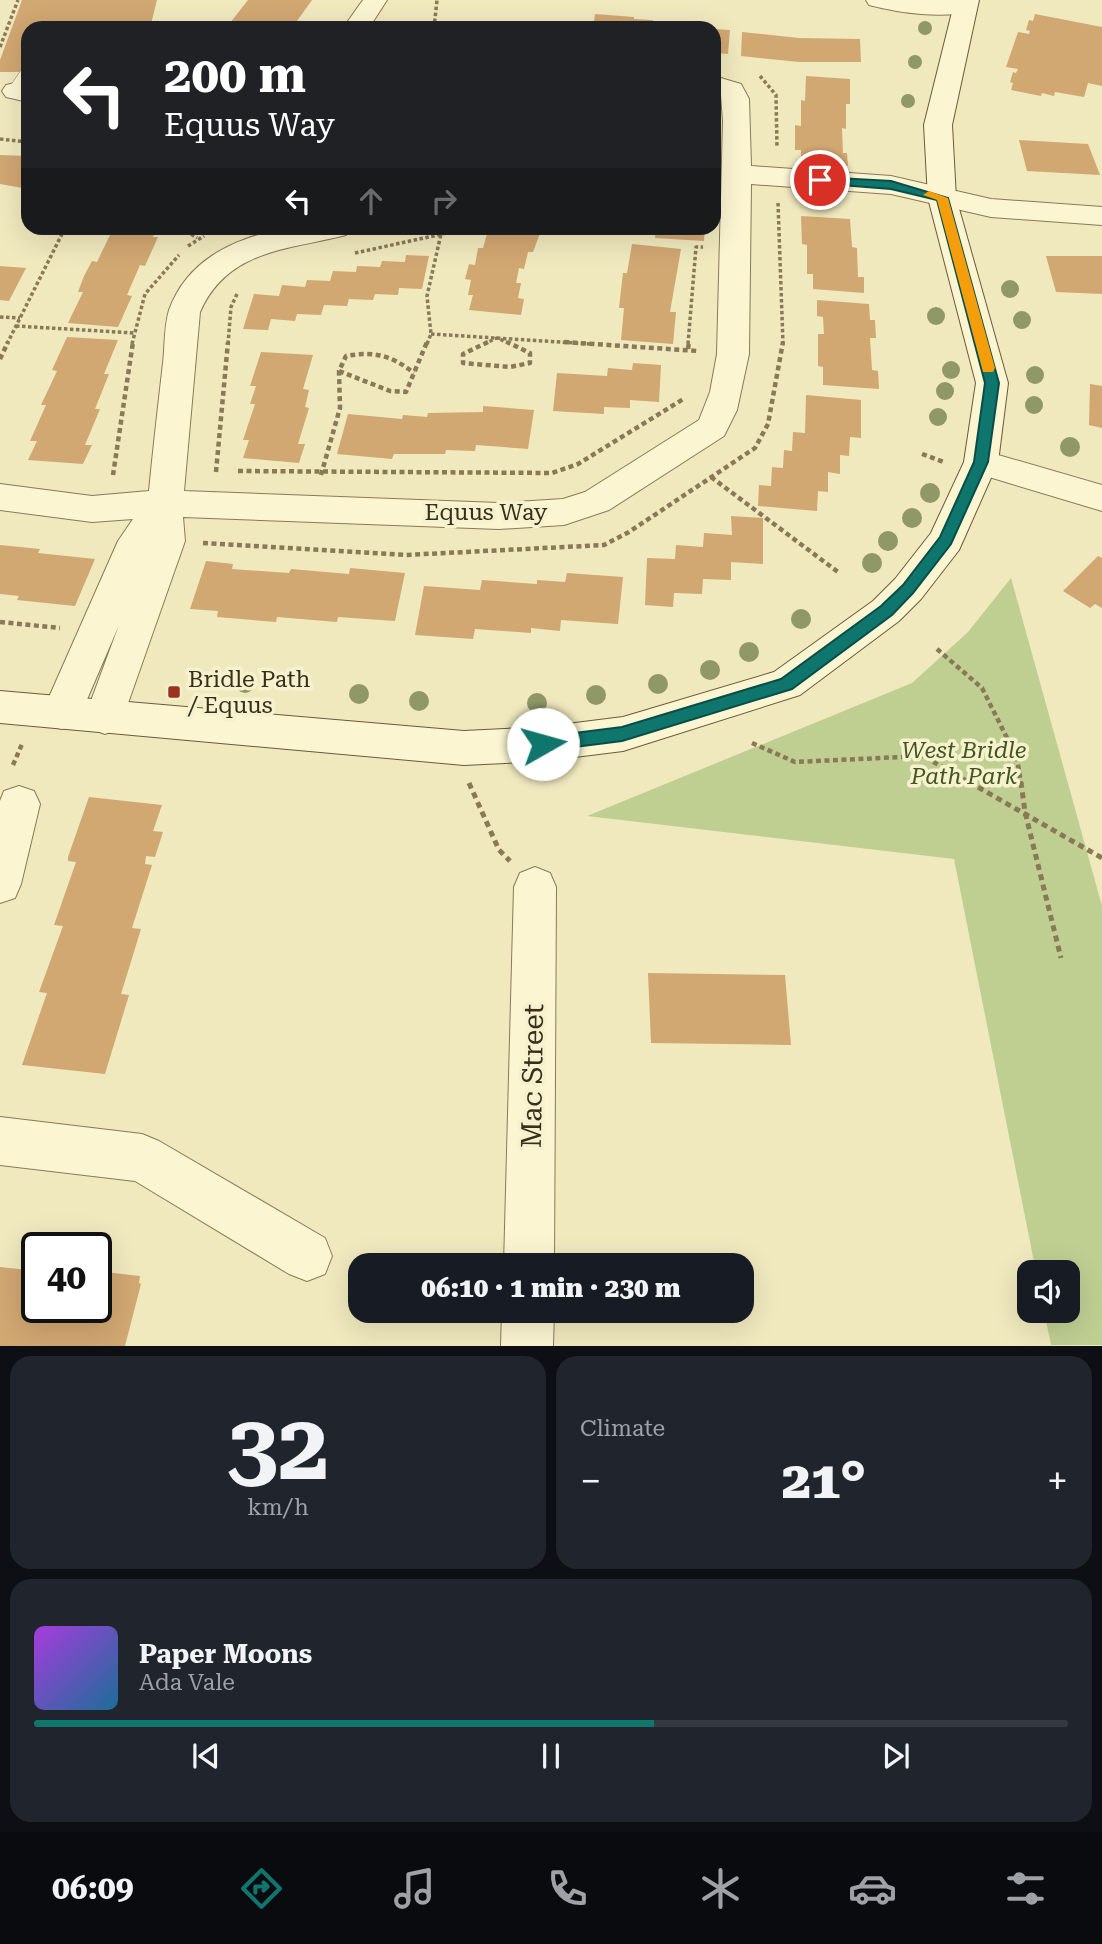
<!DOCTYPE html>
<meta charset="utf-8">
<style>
body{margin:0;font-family:"Roboto Serif",serif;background:#20242c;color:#f1f3f6;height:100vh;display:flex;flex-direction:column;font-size:26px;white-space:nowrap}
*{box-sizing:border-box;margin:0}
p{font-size:23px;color:#9ea1a6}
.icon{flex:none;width:38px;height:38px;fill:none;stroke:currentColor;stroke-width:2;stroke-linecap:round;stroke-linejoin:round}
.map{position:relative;height:1346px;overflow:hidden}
.sheet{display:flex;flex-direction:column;gap:10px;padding:10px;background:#0d0f14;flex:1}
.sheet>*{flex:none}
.hud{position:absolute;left:21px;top:21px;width:700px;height:214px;border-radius:21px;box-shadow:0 7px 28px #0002;background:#202124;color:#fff;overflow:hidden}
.buttons{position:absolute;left:1017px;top:1260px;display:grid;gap:14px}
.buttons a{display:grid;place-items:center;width:63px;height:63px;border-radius:14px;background:#171b24;box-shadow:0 7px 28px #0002;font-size:35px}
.speed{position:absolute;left:21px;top:1232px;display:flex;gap:14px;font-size:35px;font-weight:700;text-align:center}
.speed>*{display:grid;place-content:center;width:91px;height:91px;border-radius:50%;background:#171b24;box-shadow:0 7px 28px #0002;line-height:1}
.speed .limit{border:4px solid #111;border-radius:10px;background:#fff;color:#111}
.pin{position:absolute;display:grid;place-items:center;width:60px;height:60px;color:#fff;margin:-30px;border:4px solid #fff;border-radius:50%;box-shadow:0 2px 7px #0007}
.me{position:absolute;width:77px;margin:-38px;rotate:83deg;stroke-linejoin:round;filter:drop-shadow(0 0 5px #0008)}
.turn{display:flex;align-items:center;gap:24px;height:147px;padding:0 28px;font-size:32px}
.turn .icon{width:91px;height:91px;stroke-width:2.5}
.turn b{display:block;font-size:49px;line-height:60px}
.lanes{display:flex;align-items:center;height:66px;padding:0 28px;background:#0003;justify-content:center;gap:35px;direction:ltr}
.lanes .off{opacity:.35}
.big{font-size:52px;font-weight:800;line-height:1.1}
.sheet .widget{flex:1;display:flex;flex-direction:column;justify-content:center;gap:10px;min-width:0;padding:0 24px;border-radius:21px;background:#20242c}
.sheet .dial{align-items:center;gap:0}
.dial b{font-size:91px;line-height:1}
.song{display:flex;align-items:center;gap:21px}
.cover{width:84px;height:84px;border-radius:10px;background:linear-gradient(135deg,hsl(280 70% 55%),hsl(200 70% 35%))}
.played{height:7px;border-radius:4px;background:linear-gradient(90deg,#0f766e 60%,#363941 60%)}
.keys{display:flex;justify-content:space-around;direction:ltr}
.heat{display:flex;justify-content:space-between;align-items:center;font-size:38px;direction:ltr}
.sheet .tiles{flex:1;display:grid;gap:10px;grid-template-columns:1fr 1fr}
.widget:last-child{grid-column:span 2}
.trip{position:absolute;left:348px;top:1253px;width:406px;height:70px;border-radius:21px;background:#171b24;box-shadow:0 7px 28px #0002;font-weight:800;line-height:70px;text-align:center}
.tab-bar{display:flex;height:112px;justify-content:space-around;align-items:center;background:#090b0e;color:#9ea1a6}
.tab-bar .icon{width:49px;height:49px}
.tab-bar .current{color:#0f766e}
.tab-bar b{font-size:32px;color:#f1f3f6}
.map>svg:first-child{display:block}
.green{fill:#bfcf92}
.building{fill:#d1a772}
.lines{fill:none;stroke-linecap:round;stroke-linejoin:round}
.lane-casing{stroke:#8a7956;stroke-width:1}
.street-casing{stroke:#8a7956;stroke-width:2}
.secondary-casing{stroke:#6b5a39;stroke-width:2}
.path-far2{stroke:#8a7956;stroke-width:3.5;stroke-dasharray:3.5 2.5;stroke-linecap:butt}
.path-far1{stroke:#8a7956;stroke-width:4.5;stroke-dasharray:5 3.5;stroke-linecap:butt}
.path{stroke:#8a7956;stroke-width:5;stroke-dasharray:6 4.5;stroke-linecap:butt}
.lane{fill:#fbf5d2;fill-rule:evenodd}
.street{fill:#fbf5d2;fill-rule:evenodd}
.secondary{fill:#fbf5d2;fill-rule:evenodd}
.tree{fill:#909868}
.route{fill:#0f766e;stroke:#0a4d48;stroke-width:2}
.slow{fill:#f59e0b}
.poi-dot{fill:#9c3322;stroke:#f7f2ce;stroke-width:2.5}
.labels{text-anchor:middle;stroke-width:7;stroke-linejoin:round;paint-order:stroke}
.street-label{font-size:23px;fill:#382e1b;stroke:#f7f2ce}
.poi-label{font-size:23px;fill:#382e1b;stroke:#f7f2ce;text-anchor:start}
.park-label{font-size:23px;font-style:italic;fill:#415621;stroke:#f7f2ce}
.near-street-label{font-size:28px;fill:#382e1b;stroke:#f7f2ce}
</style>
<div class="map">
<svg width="1102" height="1346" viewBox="0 0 1102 1346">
<rect width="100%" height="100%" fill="#f0e9be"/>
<path class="green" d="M 1011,578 L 1102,906 L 1102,1345 L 1051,1345 L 1044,1311 L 1068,1311 L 1068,1272 L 1036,1272 L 954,859 L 587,816 L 912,683 L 968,632 Z"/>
<g class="building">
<path d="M 22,0 L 157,0 L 150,28 L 28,28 L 28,72 L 0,72 L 0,60 Z"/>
<path d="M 248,0 L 312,0 L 292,28 L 226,28 Z"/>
<path d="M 595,14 L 634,17 L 634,19 L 653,20 L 652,22 L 690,25 L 690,28 L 593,28 Z"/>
<path d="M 1035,14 L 1102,27 L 1102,86 L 1088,83 L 1084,97 L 1055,92 L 1054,96 L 1042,93 L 1041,96 L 1011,90 L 1013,83 L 1010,82 L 1013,72 L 1016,73 L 1018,69 L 1006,67 L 1018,32 L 1029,34 L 1030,31 L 1026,30 L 1029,20 L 1033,21 Z"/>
<path d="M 714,29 L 730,30 L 728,54 L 714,53 Z"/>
<path d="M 742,32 L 799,38 L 860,39 L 861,62 L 799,62 L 741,56 Z"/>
<path d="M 806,76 L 850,79 L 850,104 L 846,104 L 846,129 L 842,128 L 843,153 L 847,153 L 848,166 L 801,164 L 801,150 L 795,150 L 795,125 L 801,126 L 801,100 L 805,101 Z"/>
<path d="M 1019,140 L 1088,144 L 1100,175 L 1027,171 Z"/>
<path d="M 0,155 L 28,156 L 28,189 L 0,184 Z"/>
<path d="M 801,216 L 850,219 L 852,247 L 857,248 L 858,277 L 864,277 L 864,293 L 813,289 L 813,274 L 807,274 L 807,245 L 802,244 Z"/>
<path d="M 108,228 L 157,228 L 153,237 L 158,237 L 145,266 L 140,265 L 127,295 L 132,296 L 118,327 L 68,323 L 83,292 L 78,292 L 84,276 L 92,261 L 97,262 L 111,233 L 105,233 Z"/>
<path d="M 493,228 L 542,228 L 533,252 L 528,252 L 524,269 L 519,268 L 516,283 L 521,283 L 518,298 L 524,299 L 521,315 L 469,310 L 473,295 L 468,295 L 471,280 L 465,279 L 469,264 L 475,265 L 478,248 L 483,248 L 487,234 L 491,234 Z"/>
<path d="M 656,228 L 705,228 L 704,241 L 655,238 Z"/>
<path d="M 632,244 L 681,249 L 670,312 L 676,312 L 673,344 L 621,340 L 624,308 L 619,308 L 621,290 L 623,273 L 627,273 Z"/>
<path d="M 406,255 L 429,256 L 422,289 L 399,288 L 398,295 L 375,294 L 373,300 L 349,299 L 347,306 L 324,305 L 321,315 L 297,314 L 295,321 L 271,319 L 268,330 L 243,329 L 254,294 L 279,296 L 282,285 L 305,287 L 307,280 L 330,281 L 333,271 L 356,272 L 357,266 L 380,267 L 382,261 L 405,262 Z"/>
<path d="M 1046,256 L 1102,256 L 1102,294 L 1056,292 Z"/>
<path d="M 0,266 L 26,268 L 9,301 L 0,300 Z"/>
<path d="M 817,300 L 869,304 L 870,320 L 875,320 L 876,338 L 870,338 L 872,370 L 878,371 L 879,389 L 823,385 L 823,367 L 818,366 L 818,334 L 824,334 L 823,317 L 817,316 Z"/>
<path d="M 67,337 L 118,340 L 104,374 L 109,374 L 95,409 L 100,409 L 85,445 L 92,445 L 83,464 L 28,460 L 37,441 L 30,441 L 46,405 L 41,405 L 57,371 L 52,370 Z"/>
<path d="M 261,352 L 313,355 L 303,389 L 309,390 L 305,407 L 309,408 L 298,444 L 305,444 L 299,463 L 243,458 L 249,440 L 243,440 L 255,404 L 250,404 L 256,386 L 250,386 Z"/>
<path d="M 633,363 L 661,365 L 659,402 L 630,400 L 630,408 L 604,407 L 604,414 L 553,411 L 557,373 L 607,376 L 608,368 L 632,370 Z"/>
<path d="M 1090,384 L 1102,386 L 1102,428 L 1089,425 Z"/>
<path d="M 806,395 L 861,400 L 861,438 L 850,437 L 849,456 L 840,455 L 840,474 L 828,472 L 828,492 L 818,491 L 817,511 L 758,506 L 759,485 L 771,486 L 772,467 L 783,468 L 784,450 L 792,451 L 793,432 L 805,433 Z"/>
<path d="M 483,406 L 534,410 L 528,449 L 476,445 L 475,451 L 446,450 L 445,454 L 394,454 L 392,459 L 337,454 L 348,414 L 402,419 L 403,415 L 427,417 L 428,413 L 483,412 Z"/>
<path d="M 731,516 L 763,518 L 763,564 L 731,562 L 731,580 L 703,579 L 702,594 L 674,593 L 673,607 L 645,605 L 647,558 L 675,559 L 676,545 L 703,547 L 704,533 L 732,535 Z"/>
<path d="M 0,545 L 40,549 L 38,553 L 95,559 L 75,606 L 17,600 L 19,596 L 0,594 Z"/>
<path d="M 1098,556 L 1102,558 L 1102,608 L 1095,604 L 1090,608 L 1063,591 Z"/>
<path d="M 206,561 L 233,564 L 232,569 L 289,573 L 291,569 L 349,574 L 350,568 L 405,573 L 395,621 L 338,617 L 337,622 L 277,617 L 276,622 L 217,617 L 218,611 L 190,609 Z"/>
<path d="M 567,573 L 623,577 L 618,624 L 561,620 L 560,631 L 531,628 L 531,633 L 475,629 L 473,639 L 415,635 L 424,586 L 480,590 L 482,580 L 537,584 L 537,580 L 565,582 Z"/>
<path d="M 89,797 L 162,805 L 153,831 L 163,832 L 155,857 L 146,856 L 145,864 L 152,865 L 132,928 L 141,929 L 121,994 L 129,995 L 105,1074 L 22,1065 L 47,993 L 39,992 L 63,926 L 54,925 L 76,862 L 68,861 L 68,857 Z"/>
<path d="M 648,973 L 785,975 L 791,1045 L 651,1043 Z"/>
<path d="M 0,1267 L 37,1271 L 37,1307 L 96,1307 L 96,1271 L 140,1276 L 139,1283 L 141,1284 L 125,1346 L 0,1346 Z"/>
</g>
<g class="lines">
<defs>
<path id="lane" d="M 28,68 L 28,83 L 21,94 L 9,94 L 7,91 L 22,69 Z"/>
<g id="street">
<path d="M 363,0 L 387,0 L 369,28 L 343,28 Z"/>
<path d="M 866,0 L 970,0 L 976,6 L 973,11 C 942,19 900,13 869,5 Z"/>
<path d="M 714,76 L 741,84 L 749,99 L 751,166 L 891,176 L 991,199 L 1102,207 L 1102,225 L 991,217 L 891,194 L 751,184 L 749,354 L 737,410 L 724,436 L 609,510 L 564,525 L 499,529 L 183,517 L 185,541 L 119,729 L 105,734 L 91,729 L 85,717 L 119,625 L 76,725 L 62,729 L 48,725 L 42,713 L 118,541 L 133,519 L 92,522 L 0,510 L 0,484 L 92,496 L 149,491 C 153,449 158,406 163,363 C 165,346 164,326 169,310 C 195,238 284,221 351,228 L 346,235 C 288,250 228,249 200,312 L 184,491 L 499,503 L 563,499 L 585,492 L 699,420 L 710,392 L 717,354 L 723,121 L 721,95 L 714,93 Z"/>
<path d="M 15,83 L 28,86 L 28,102 L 6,97 L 2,91 L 6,85 Z"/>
<path d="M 981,450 L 1102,485 L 1102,511 L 969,471 L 964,462 L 969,453 Z"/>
<path d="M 19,786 L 34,791 L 40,804 L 21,884 L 15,898 L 0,903 L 0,801 L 4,791 Z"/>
<path d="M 535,867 L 550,873 L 556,887 L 554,1265 L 504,1265 L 514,887 L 520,873 Z"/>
<path d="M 0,1117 L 142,1134 L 159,1141 L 325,1238 L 332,1256 L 325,1274 L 307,1281 L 289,1274 L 135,1181 L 0,1165 Z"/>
<path d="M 502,1311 L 554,1311 L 553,1346 L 501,1346 Z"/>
</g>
<path id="secondary" d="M 955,0 L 979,0 L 952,125 L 956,198 L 1008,383 L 998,462 L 959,550 L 921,599 L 899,621 L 800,695 L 623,751 L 543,761 L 464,765 L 0,723 L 0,691 L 464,731 L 543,727 L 623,717 L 774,672 L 873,601 L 895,579 L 931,533 L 964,462 L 976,383 L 928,198 L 924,125 Z"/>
</defs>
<use href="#lane" class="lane-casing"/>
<use href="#street" class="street-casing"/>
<use href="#secondary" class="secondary-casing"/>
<g class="path-far2">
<path d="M 434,28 L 437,0"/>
<path d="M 0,47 L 18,0"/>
<path d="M 760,76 L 776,95 L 777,148"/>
<path d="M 0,139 L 28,142"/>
<path d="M 778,203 L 783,344"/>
<path d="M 181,228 L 197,238"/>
<path d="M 188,246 L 204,236"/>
<path d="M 355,253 L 470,228"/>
<path d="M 0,317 L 20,318"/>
<path d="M 16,326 L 134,333"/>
<path d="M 431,334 L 592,344"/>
<path d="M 7,344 L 65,228"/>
<path d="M 132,344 L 145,294 L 179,255"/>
<path d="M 228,344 L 231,307 L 237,294"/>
<path d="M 427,344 L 431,334 L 427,296 L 441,234"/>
<path d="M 484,344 L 497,338 L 511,344"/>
<path d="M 688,344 L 696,247 L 703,247"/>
</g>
<g class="path-far1">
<path d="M 488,342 L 463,354 L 463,363 L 510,367 L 530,363 L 530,353 L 507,342"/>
<path d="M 564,342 L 698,351"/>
<path d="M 688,349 L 689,342"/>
<path d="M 0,359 L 8,342"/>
<path d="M 339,371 L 390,391 L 406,392 L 427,342"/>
<path d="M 922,454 L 944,462"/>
<path d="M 238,471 L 552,473 L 578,464 L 685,398"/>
<path d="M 216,472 L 228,342"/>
<path d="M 113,475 L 133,342"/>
<path d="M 321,475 L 340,408 L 339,371 L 346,356 C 374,351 391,355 414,373"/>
<path d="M 711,477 L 838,572"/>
<path d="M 203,543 L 406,555 L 604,545 L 629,532 L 755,448 L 768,424 L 783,342"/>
<path d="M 0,622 L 60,628"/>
<path d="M 937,649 L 982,688 L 1017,758 L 1021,784"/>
<path d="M 752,743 L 795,762 L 923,756 L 972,784"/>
<path d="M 13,765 L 22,744"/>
</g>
<g class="path">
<path d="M 969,782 L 1102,858"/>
<path d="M 1021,782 L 1025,812 L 1061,958"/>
<path d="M 469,783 L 499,850 L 510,861"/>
</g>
<use href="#lane" class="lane"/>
<use href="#street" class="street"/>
<use href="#secondary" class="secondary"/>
</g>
<g class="tree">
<circle cx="925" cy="28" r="7"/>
<circle cx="915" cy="62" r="7"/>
<circle cx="908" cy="101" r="7"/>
<circle cx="1010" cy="289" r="9"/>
<circle cx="936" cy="316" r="9"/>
<circle cx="1022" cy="320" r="9"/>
<circle cx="951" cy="370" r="9"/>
<circle cx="1035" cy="375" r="9"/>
<circle cx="945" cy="391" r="9"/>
<circle cx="1034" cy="405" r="9"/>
<circle cx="938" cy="417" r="9"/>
<circle cx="1070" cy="447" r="10"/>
<circle cx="930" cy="493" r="10"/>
<circle cx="912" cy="518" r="10"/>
<circle cx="888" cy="541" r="10"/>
<circle cx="872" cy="563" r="10"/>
<circle cx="801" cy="619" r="10"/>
<circle cx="749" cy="652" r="10"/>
<circle cx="710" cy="670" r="10"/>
<circle cx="245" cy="683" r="10"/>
<circle cx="658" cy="684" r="10"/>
<circle cx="359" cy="694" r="10"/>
<circle cx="596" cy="695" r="10"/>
<circle cx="419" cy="701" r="10"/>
<circle cx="537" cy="703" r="10"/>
</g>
<path class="route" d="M 820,177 L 891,181 L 948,198 L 999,383 L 988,462 L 951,544 L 913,593 L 892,615 L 792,689 L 622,741 L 543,751 L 537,749 L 535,744 L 537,739 L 543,737 L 622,727 L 781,679 L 881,606 L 903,585 L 940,537 L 974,462 L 985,383 L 937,200 L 891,189 L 816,183 L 814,180 Z"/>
<path class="slow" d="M 929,191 L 948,198 L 995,368 L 993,372 L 983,372 L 982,368 L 937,200 L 923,195 Z"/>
<rect class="poi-dot" x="167" y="685" width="14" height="14" rx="3.5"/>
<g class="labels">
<g class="street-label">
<text x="486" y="520">Equus Way</text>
</g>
<g class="poi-label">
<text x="188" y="687">Bridle Path<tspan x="188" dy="26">/ Equus</tspan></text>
</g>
<g class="park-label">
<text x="964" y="758">West Bridle<tspan x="964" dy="26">Path Park</tspan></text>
</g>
<g class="near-street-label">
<text transform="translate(532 1076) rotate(-89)" y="10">Mac Street</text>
</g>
</g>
</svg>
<div class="buttons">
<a><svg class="icon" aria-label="sound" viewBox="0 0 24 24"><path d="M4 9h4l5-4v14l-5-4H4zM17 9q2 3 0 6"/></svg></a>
</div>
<div class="speed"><div class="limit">40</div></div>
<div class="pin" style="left:820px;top:180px;background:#d93025"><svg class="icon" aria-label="arrive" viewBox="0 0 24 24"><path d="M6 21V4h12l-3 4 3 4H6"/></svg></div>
<svg class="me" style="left:543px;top:744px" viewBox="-20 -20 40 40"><circle r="19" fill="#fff"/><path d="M0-13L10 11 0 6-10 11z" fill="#0f766e"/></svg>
<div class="trip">06:10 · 1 min · 230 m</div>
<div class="hud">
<div class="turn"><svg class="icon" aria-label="left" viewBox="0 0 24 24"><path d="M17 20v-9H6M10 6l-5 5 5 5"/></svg><div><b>200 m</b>Equus Way</div></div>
<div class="lanes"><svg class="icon" aria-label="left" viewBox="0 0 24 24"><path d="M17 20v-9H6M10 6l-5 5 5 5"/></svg><svg class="icon off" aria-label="ahead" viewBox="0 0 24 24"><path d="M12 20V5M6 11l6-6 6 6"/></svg><svg class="icon off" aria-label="right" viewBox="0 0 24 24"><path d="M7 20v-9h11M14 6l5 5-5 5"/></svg></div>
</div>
</div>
<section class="sheet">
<div class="tiles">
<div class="widget dial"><b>32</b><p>km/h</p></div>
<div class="widget"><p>Climate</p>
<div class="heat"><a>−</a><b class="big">21°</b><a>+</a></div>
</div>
<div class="widget">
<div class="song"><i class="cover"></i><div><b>Paper Moons</b><p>Ada Vale</p></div></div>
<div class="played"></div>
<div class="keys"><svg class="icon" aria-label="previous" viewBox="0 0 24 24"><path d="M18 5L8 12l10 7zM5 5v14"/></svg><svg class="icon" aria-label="pause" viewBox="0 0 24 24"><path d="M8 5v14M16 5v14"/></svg><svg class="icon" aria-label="next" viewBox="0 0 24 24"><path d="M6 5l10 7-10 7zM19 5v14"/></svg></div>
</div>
</div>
</section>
<nav class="tab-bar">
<b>06:09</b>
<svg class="icon current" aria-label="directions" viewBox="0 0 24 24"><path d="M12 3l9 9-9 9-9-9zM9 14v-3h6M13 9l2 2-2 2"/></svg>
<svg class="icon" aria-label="music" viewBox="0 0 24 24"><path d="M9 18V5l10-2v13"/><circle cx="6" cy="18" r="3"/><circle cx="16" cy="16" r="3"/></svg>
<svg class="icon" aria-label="phone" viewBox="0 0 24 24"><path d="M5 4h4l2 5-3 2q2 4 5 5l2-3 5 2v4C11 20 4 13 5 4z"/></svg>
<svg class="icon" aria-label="climate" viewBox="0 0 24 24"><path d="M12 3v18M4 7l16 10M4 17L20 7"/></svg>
<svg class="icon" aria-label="car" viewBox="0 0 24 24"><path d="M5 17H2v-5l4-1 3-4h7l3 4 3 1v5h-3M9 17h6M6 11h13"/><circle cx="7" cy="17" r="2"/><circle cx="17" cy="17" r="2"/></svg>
<svg class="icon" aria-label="filters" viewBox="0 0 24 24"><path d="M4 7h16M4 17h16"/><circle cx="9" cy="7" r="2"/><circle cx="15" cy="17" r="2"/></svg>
</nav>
